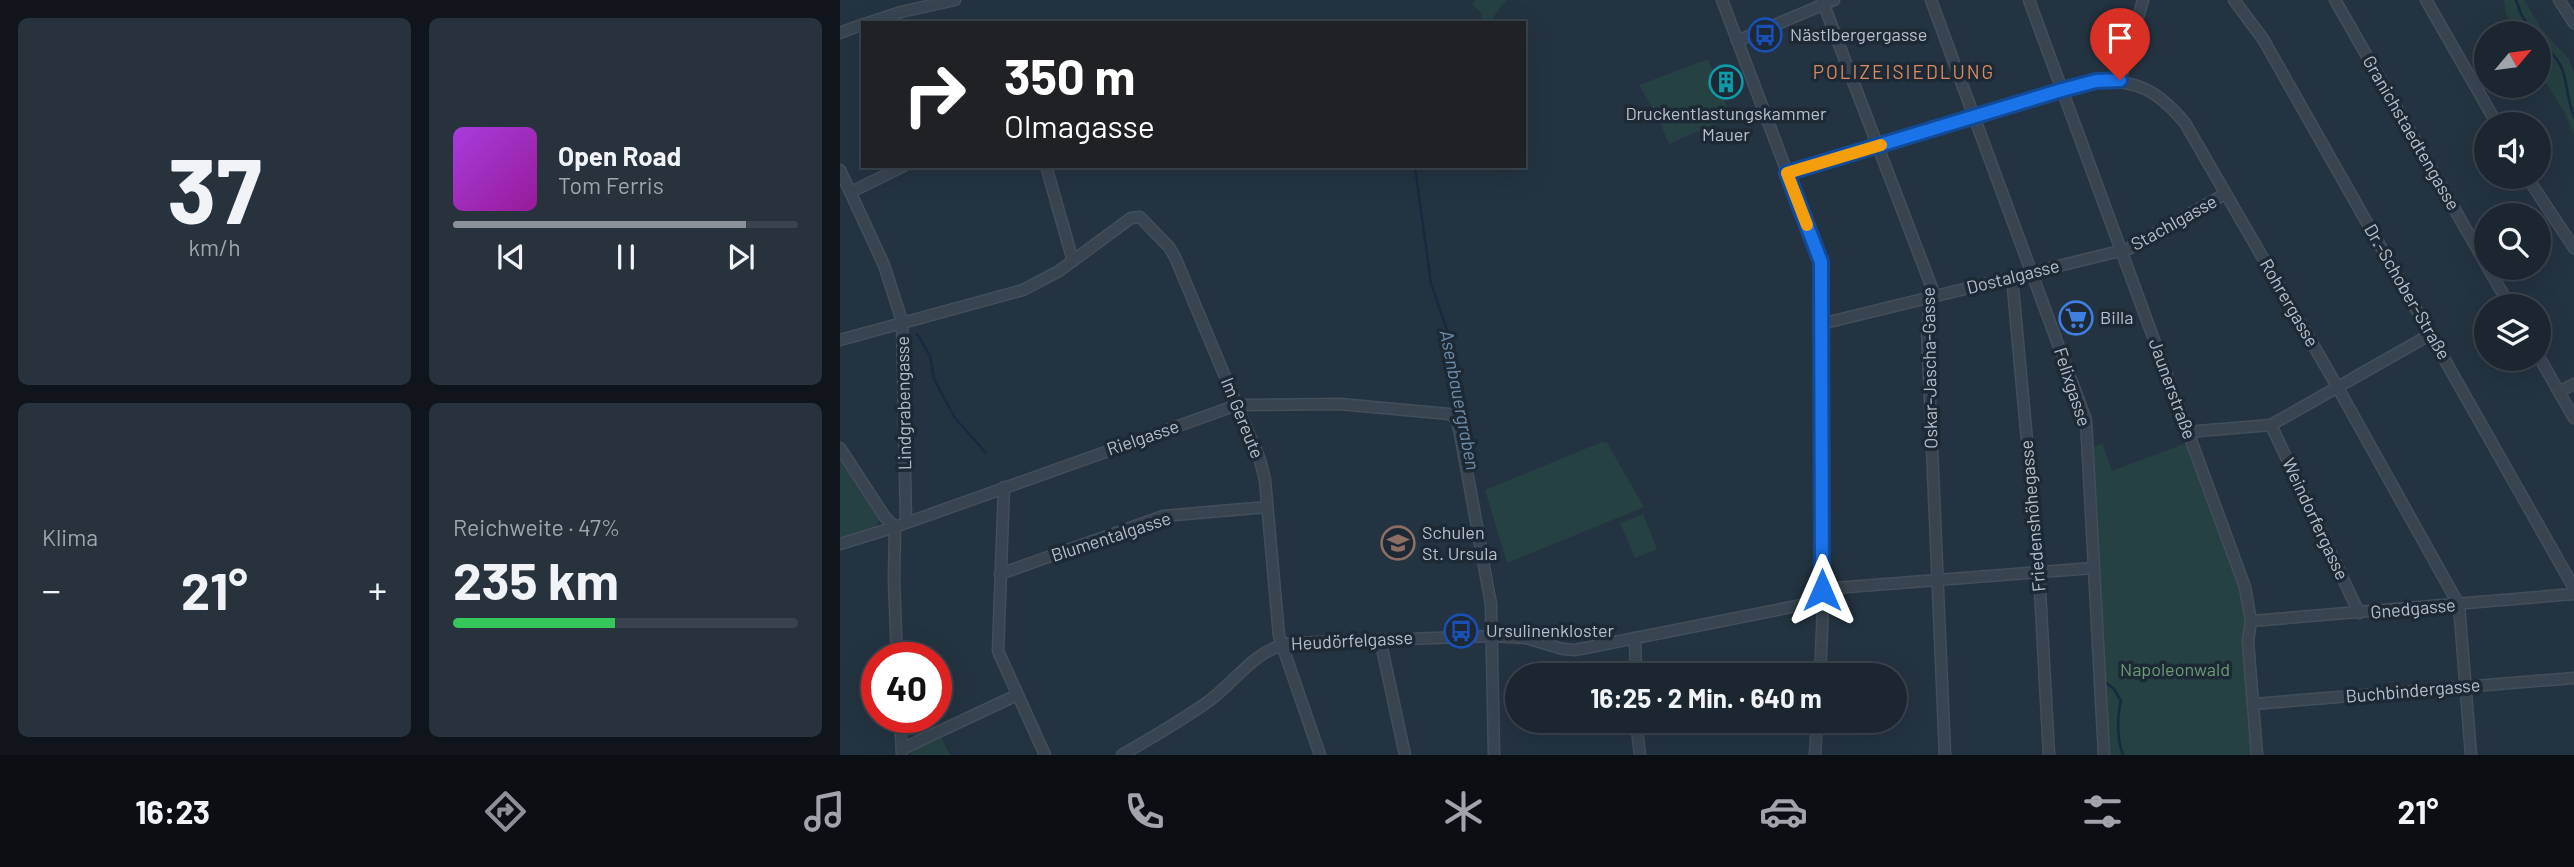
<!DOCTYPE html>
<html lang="de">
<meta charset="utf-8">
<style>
body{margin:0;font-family:Barlow,sans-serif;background:#28323d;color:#f1f3f6;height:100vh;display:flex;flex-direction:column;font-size:26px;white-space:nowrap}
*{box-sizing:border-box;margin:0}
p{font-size:23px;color:#a0a5ab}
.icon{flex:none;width:38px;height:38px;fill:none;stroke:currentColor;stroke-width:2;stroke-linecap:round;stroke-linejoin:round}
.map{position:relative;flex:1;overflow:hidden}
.side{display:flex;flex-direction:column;gap:18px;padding:18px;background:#0f151b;width:840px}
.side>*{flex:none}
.hud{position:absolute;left:21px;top:21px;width:665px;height:147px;border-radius:0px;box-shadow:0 7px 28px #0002,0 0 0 2px #39434d;background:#202124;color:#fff;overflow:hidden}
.needle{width:46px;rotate:61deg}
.fabs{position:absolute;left:1634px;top:21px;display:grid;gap:14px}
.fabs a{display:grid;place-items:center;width:77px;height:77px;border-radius:50%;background:#1b2631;box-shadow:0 7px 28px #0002,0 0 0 2px #39434d;font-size:35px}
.speed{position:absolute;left:21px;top:642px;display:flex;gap:14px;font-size:35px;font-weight:700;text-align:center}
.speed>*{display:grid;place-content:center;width:91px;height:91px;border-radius:50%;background:#1b2631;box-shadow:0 7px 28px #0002,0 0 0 2px #39434d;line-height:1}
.speed .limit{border:10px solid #d22;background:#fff;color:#111}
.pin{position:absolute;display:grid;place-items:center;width:60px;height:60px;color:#fff;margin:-72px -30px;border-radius:50% 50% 50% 0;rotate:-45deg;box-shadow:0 0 7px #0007}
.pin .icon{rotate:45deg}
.me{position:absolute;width:77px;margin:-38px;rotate:0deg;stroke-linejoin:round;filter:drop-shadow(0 0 5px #0008)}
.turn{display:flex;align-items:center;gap:24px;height:147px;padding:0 28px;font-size:32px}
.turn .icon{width:91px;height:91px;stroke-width:2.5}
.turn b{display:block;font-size:49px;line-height:60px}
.big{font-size:52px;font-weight:700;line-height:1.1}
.side .widget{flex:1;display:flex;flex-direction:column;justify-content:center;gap:10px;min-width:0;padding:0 24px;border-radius:10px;background:#28323d}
.side .dial{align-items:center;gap:0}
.dial b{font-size:91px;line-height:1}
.song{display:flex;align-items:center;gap:21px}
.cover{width:84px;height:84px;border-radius:10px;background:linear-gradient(135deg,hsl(280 70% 55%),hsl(300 70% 35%))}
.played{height:7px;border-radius:4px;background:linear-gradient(90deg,#8c9099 85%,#39434d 85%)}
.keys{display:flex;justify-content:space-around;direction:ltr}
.heat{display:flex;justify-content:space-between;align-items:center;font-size:38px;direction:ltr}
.charge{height:10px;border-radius:5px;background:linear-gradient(90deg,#34c759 47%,#39434d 0)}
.side .tiles{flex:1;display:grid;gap:18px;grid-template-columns:repeat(2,1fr)}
.trip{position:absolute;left:665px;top:663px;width:402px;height:70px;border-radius:35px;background:#1b2631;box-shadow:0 7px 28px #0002,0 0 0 2px #39434d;font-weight:700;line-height:70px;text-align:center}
.menu{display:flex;height:112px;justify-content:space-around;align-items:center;background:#0b0f14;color:#a0a5ab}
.menu .icon{width:49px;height:49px}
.menu .active{color:#8c9099}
.menu b{font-size:32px;color:#f1f3f6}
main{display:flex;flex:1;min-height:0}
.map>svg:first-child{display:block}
.green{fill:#264142}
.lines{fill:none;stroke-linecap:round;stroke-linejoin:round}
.stream{stroke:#162b40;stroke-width:2.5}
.minor-casing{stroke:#424e5a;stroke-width:13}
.minor{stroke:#384551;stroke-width:10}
.route-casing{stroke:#114b97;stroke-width:18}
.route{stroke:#1a73e8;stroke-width:12}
.slow{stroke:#f59e0b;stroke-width:12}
.labels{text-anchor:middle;stroke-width:7;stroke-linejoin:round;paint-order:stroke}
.poi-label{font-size:18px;fill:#b5c0cb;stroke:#1d2a36;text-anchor:start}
.street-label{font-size:18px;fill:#b5c0cb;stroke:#1d2a36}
.park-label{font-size:18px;fill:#6b9d72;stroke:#1d2a36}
.neighbourhood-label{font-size:19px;letter-spacing:2px;fill:#da8a61;stroke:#1d2a36}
.water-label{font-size:19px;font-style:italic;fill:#6d8dab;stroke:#1d2a36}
</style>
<main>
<section class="side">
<div class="tiles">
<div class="widget dial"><b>37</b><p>km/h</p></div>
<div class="widget">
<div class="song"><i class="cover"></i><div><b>Open Road</b><p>Tom Ferris</p></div></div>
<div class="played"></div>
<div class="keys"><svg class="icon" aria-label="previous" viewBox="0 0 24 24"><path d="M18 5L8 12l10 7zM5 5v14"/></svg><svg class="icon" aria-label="pause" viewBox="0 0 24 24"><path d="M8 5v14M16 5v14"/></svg><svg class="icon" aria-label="next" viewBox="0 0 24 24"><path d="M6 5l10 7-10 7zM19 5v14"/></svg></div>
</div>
<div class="widget"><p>Klima</p>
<div class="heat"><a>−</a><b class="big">21°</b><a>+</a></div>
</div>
<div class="widget"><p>Reichweite · 47%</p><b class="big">235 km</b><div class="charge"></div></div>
</div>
</section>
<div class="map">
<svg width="1734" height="755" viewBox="0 0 1734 755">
<rect width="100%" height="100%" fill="#243341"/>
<g class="green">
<path d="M 635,0 L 666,0 L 649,23 L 642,23 L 644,20 L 641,18 L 642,13 L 632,5 Z"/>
<path d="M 1664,0 L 1684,0 L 1702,30 L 1729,59 L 1734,72 L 1734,135 L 1725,113 L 1699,72 L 1699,33 L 1677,33 L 1666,13 Z"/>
<path d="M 868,59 L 891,117 L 829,144 L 819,120 L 799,85 Z"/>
<path d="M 762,442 L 767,443 L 804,507 L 667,563 L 645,490 Z"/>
<path d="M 1262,443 L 1272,471 L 1346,443 L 1398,576 L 1404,611 L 1414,755 L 1267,755 L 1252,448 Z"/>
<path d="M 0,459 L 40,518 L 37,526 L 0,538 Z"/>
<path d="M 803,514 L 817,549 L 795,558 L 780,523 Z"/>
<path d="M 101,737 L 110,755 L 70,755 L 69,751 Z"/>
</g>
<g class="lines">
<g class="stream">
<path d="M 1676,0 L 1681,14 L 1693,33"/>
<path d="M 1699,41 C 1733,69 1721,81 1734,117"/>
<path d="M 575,166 L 591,284 L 612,344 L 620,382 L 625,433"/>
<path d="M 77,334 L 90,356 L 94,379 L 115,418 L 146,453"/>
<path d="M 647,550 L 655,594"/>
<path d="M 1265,682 L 1274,689 L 1281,701 C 1277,716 1277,740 1283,755"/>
</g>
<defs>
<g id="minor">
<path d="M 882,0 L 981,262 L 983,607 L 980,676"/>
<path d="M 982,0 L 1092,288 L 1087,330 L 1105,755"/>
<path d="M 1091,0 L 1246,420 L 1264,755"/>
<path d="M 1189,0 L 1405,587 L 1411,621 L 1408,641 L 1417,755"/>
<path d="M 1394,0 L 1423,39 L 1734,588"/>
<path d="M 1495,0 L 1647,266"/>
<path d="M 1586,0 L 1657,124"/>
<path d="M 1719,0 L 1734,23"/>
<path d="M 28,23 L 61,12 L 115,0"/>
<path d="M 0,33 L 23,24"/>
<path d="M 897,41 L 994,0"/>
<path d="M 1280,80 L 1303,0"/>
<path d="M 206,166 L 233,261"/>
<path d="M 0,170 L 44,265 L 62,321 L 66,522"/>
<path d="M 947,173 L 1256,81 C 1299,80 1318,91 1345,123 L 1498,388 L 1619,605 L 1631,755"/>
<path d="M 1687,177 L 1734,248"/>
<path d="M 11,192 L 64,166"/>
<path d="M 1648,268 L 1670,306"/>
<path d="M 1172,277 L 1199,572 L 1209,755"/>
<path d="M 981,324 L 1288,249 L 1385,194"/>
<path d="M 0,340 L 183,290 L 219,271 L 291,218 L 300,217 L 329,247 L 335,257 L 420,460 L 425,480 L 439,636 L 480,755"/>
<path d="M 1699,357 L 1734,418"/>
<path d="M 1719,392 L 1734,384"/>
<path d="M 1431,425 L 1519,613"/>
<path d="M 1349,434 L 1358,431 L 1431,425 L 1591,334"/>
<path d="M 0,448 L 45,517 L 55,527"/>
<path d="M 164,487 L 158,651 L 205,755"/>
<path d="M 55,527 L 54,581 L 57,658"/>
<path d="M 0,544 L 55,527 L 397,405 L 500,404 L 609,414 L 616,418 L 620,433 L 651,604 L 654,755"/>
<path d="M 160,574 L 323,516 L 427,507"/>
<path d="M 982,589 L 1253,568"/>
<path d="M 1411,621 L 1734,594"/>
<path d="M 795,638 L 796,676"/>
<path d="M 540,639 L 565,755"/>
<path d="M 1413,704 L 1734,678"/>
<path d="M 60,718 L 62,753"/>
<path d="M 796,721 L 800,755"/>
<path d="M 62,749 L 177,695"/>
<path d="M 282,755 C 311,738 341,721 369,701 C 397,680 415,649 451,643 L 653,636 L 686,638 L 723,649 L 735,650 L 982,601"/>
<path d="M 975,755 L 977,721"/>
</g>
</defs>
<use href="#minor" class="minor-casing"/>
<use href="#minor" class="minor"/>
</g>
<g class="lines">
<defs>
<path id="route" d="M 982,590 L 981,262 L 947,173 L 1222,90 L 1256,81 L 1280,80"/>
</defs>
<use href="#route" class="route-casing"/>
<use href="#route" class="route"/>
<path class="slow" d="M 967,225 L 947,173 L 1041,145"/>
</g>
<defs>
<symbol id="bus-ring" viewBox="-11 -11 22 22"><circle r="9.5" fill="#1d2a36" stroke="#1a4fb4" stroke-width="1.5"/><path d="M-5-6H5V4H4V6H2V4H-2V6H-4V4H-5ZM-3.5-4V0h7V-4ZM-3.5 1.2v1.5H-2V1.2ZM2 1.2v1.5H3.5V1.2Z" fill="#1a4fb4"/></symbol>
<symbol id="building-ring" viewBox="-11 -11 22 22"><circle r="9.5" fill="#1d2a36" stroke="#0f9aa8" stroke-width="1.5"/><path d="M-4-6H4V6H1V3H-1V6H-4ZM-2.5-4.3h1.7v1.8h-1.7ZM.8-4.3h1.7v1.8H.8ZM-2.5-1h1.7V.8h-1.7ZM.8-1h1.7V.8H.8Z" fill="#0f9aa8"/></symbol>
<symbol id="supermarket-ring" viewBox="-11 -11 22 22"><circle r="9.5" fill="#1d2a36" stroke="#3f7fe0" stroke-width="1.5"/><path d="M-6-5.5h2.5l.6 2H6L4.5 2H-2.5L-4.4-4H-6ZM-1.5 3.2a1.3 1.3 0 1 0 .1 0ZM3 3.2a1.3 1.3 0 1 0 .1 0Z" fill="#3f7fe0"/></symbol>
<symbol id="school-ring" viewBox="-11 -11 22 22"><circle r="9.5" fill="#1d2a36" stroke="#8d6e63" stroke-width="1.5"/><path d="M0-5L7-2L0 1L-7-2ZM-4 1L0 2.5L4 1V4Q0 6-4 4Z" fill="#8d6e63"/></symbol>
</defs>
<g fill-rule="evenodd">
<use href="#bus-ring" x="906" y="16" width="38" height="38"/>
<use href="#building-ring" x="867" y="63" width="38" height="38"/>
<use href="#supermarket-ring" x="1217" y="299" width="38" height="38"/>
<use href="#school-ring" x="539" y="524" width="38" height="38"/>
<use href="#bus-ring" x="602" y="612" width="38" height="38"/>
</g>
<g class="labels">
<g class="poi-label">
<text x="950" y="41">Nästlbergergasse</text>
<text x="886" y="120" text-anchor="middle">Druckentlastungskammer<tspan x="886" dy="21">Mauer</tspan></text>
<text x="1260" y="324">Billa</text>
<text x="582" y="539">Schulen<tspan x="582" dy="21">St. Ursula</tspan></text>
<text x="646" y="637">Ursulinenkloster</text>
</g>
<g class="street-label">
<text transform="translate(1571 133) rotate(60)" y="6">Granichstaedtengasse</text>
<text transform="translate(1334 223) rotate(-29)" y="6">Stachlgasse</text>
<text transform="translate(1173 277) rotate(-14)" y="6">Dostalgasse</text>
<text transform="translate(1567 292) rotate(60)" y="6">Dr.-Schober-Straße</text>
<text transform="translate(1449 303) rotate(60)" y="6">Rohrergasse</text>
<text transform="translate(1090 368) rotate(-91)" y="6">Oskar-Jascha-Gasse</text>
<text transform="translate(1232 387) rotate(72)" y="6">Felixgasse</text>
<text transform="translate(1332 389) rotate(70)" y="6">Jaunerstraße</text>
<text transform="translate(64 403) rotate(-91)" y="6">Lindgrabengasse</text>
<text transform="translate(402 418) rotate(68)" y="6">Im Gereute</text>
<text transform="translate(303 438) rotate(-19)" y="6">Rielgasse</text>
<text transform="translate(1193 516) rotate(-95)" y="6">Friedenshöhegasse</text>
<text transform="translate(1475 519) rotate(65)" y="6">Weindorfergasse</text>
<text transform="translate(271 537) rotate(-18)" y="6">Blumentalgasse</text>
<text transform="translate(1573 609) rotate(-5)" y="6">Gnedgasse</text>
<text transform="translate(512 641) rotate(-3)" y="6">Heudörfelgasse</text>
<text transform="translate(1573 691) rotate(-5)" y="6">Buchbindergasse</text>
</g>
<g class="park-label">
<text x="1335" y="676">Napoleonwald</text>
</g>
<g class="neighbourhood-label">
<text x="1064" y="79">POLIZEISIEDLUNG</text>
</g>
<g class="water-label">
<text transform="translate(620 400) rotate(79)" y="7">Asenbauergraben</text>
</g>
</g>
</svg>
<div class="fabs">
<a><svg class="needle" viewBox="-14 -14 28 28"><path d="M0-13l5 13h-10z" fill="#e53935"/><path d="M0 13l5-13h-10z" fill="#a0a5ab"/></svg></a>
<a><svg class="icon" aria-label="sound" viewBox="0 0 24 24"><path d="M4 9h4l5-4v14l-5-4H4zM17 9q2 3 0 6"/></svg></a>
<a><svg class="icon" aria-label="search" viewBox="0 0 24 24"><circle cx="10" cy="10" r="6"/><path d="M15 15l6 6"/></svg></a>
<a><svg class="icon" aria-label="layers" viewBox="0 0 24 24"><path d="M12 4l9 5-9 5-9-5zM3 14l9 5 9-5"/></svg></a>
</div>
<div class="speed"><div class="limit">40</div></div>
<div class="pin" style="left:1280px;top:80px;background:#d93025"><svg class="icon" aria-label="arrive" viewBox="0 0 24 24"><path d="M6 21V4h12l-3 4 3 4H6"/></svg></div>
<svg class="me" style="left:982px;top:590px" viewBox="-20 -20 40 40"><path d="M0-17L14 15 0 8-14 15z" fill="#1a73e8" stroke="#fff" stroke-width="4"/></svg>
<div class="trip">16:25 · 2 Min. · 640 m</div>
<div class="hud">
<div class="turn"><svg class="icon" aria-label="right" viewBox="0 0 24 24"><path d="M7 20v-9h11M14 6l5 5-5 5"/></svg><div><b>350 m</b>Olmagasse</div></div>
</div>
</div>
</main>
<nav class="menu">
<b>16:23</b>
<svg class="icon active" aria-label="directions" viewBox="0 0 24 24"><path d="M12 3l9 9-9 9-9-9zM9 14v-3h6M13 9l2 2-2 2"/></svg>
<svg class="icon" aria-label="music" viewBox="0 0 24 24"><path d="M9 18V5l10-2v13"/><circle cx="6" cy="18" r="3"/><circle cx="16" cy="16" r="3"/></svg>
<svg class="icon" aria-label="phone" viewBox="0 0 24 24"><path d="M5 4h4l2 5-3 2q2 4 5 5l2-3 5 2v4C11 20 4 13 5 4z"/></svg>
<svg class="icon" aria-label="climate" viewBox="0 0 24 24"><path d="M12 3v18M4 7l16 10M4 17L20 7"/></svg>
<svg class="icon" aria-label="car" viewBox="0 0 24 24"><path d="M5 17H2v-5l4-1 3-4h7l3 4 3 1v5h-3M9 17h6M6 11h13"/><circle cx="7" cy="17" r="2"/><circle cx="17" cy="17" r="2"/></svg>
<svg class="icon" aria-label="filters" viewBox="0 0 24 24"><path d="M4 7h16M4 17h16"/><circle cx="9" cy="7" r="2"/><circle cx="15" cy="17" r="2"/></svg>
<b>21°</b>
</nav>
